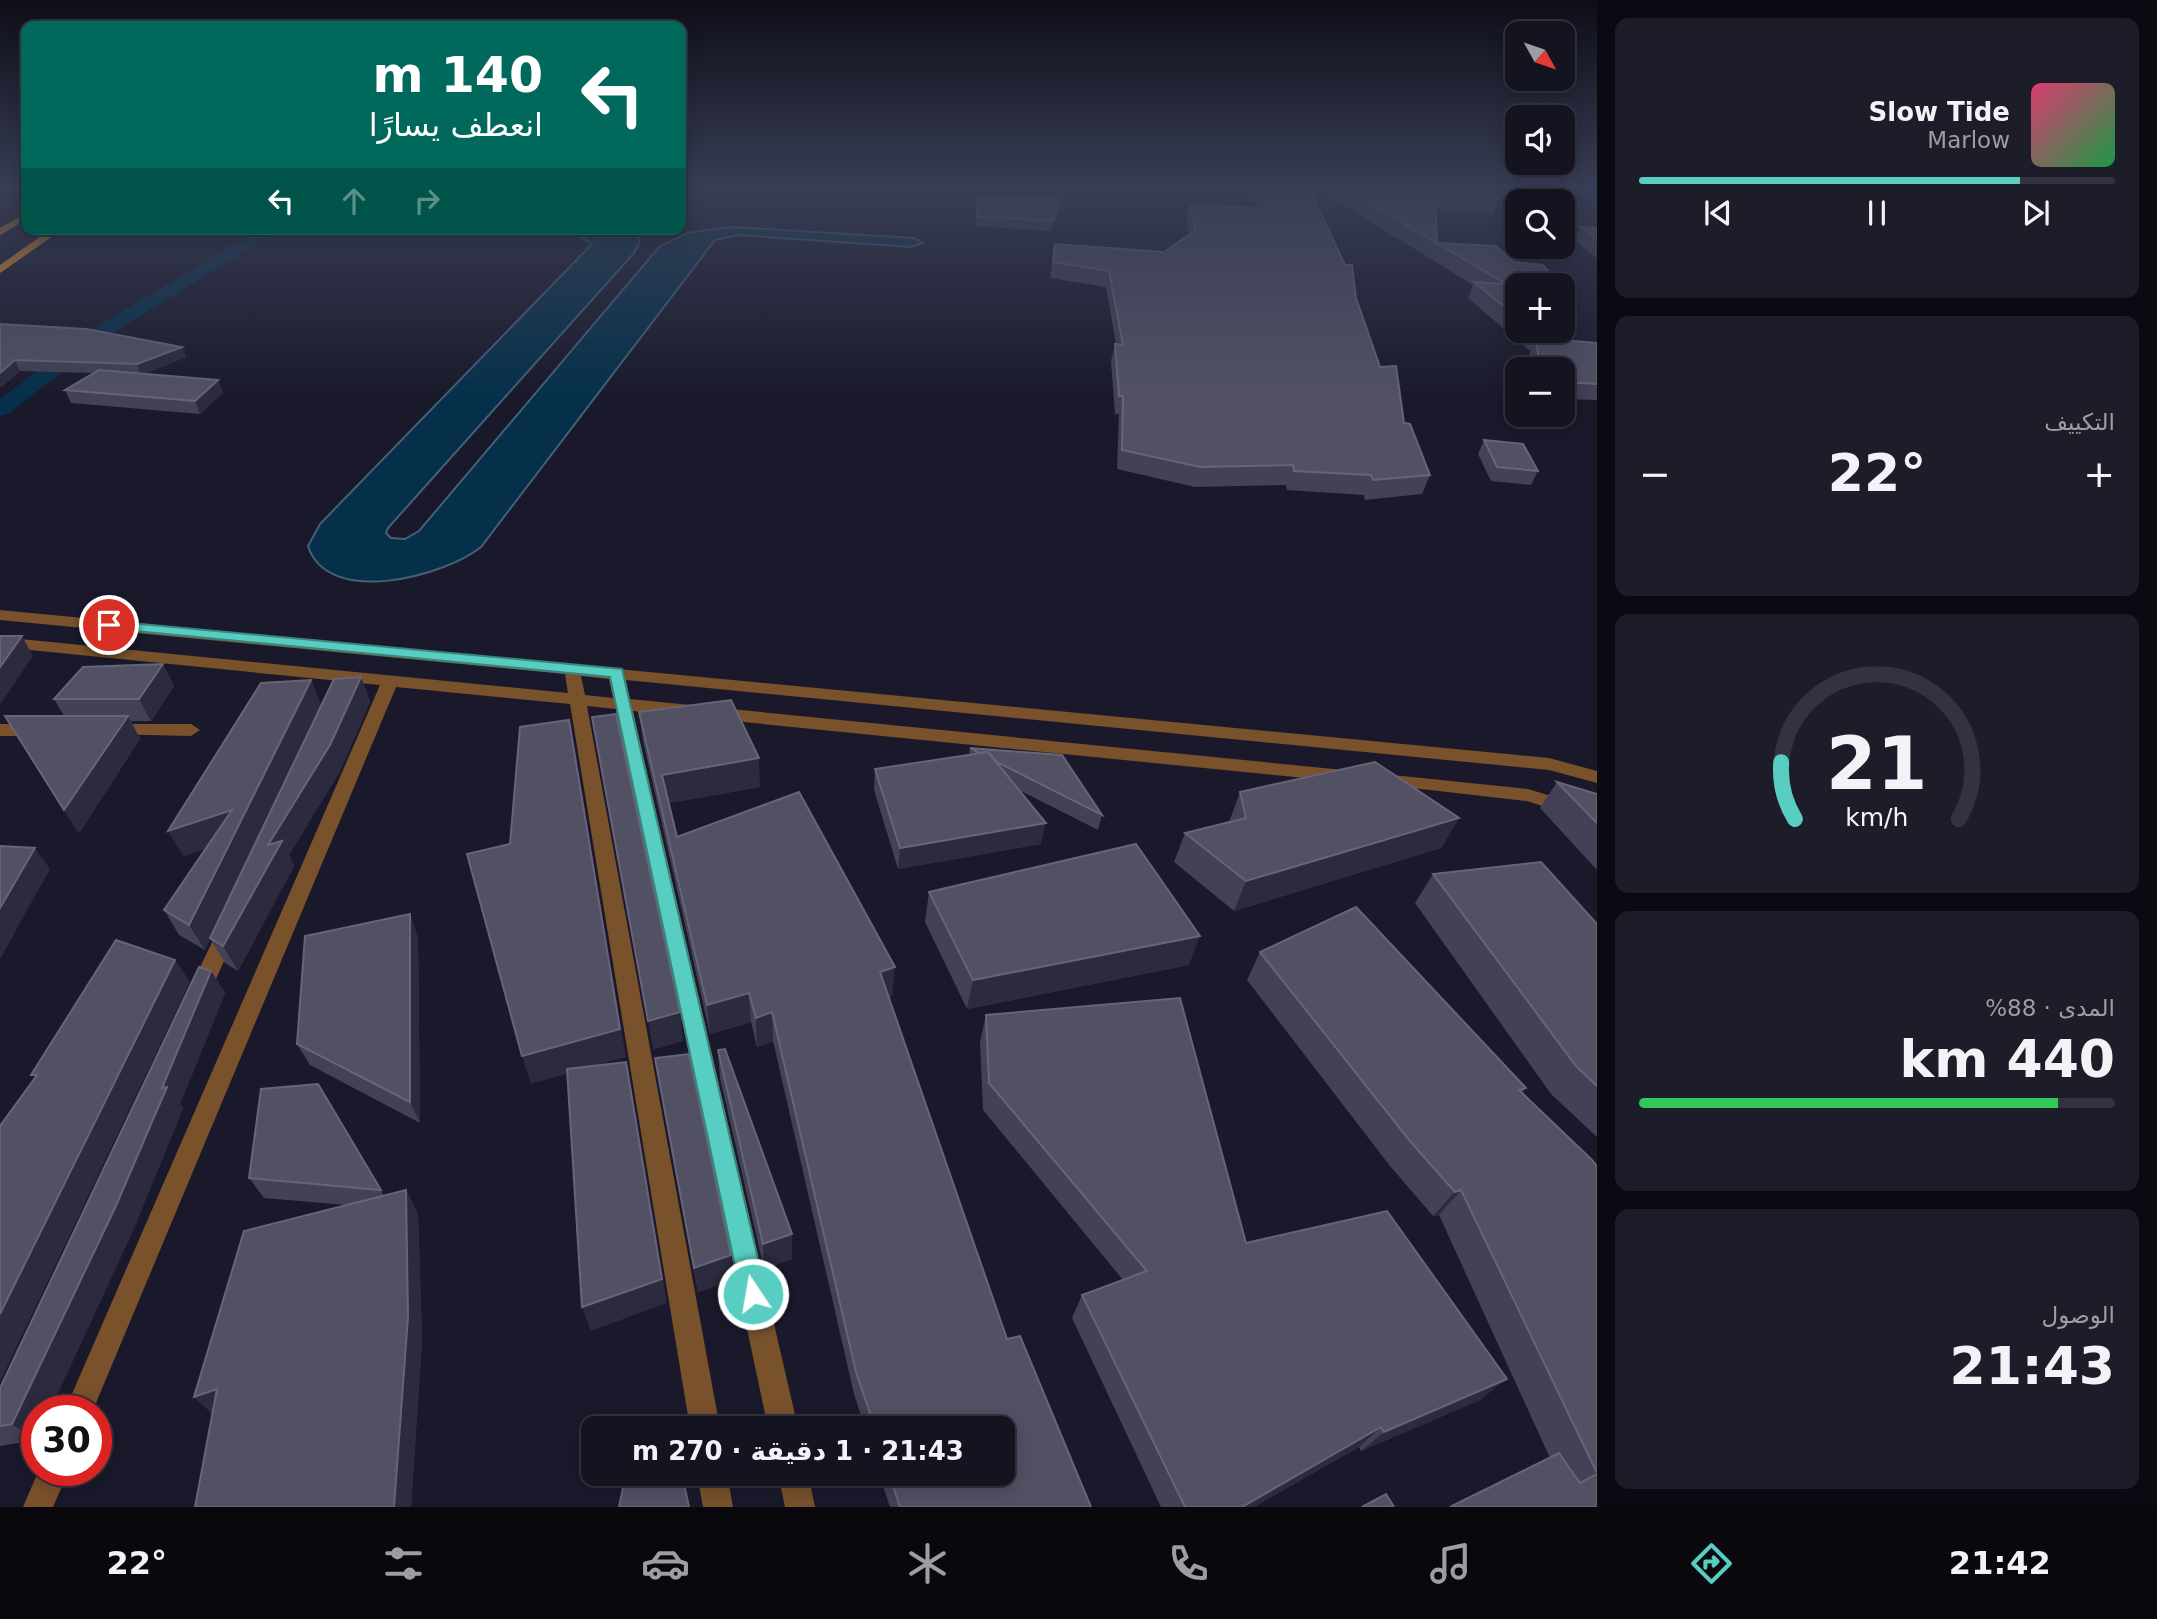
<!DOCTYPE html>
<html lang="ar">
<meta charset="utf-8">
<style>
body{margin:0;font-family:"DejaVu Sans","Noto Naskh Arabic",sans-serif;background:#1d1c29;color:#f1f3f6;direction:rtl;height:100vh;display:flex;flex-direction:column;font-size:26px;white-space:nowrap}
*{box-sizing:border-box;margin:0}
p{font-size:23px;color:#9d9ea5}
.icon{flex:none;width:38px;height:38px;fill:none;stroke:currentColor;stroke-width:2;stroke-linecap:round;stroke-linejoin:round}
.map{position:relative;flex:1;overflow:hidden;direction:ltr}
.panel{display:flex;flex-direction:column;gap:18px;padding:18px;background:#0b0a12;width:560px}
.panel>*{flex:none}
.guide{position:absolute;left:21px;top:21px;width:665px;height:214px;border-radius:14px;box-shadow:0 4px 18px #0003,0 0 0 2px #33323e;direction:rtl;background:#00695c;color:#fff;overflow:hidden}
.needle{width:46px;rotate:130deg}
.tools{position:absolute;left:1505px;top:21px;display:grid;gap:14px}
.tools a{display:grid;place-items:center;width:70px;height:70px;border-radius:14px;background:#141320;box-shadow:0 4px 18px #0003,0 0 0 2px #33323e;font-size:35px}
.speed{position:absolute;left:21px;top:1395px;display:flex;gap:14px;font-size:35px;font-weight:700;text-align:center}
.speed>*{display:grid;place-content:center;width:91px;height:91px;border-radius:50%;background:#141320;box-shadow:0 4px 18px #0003,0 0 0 2px #33323e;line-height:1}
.speed .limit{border:10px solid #d22;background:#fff;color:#111}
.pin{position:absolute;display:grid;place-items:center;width:60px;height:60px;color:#fff;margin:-30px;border:4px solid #fff;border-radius:50%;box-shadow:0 2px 7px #0007}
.me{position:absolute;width:77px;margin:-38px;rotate:348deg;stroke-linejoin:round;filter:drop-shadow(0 0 5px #0008)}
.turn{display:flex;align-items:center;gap:24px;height:147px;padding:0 28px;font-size:32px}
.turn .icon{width:91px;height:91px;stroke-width:2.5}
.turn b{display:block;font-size:49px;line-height:60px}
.lanes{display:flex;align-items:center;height:66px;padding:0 28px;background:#0003;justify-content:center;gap:35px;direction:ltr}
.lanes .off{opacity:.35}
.big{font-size:52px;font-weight:700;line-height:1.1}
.panel .card{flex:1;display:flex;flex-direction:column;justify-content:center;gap:10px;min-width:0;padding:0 24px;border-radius:14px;background:#1d1c29}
.panel .dial{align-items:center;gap:0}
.dial svg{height:182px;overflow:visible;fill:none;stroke:#33323e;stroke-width:7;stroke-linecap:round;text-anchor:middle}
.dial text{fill:#f1f3f6;stroke:none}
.song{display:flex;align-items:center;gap:21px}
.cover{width:84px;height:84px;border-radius:10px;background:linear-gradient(135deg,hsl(340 70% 55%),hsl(140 70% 35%))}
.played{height:7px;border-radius:4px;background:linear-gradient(90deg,#57cec1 80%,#33323e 80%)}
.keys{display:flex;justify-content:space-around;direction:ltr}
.heat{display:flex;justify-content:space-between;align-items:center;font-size:38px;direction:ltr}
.charge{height:10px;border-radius:5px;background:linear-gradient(90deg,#34c759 88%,#33323e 0)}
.trip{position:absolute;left:581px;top:1416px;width:434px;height:70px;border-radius:14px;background:#141320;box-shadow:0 4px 18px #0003,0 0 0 2px #33323e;font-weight:700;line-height:70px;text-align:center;direction:rtl}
.menu{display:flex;height:112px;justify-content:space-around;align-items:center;background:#08080d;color:#9d9ea5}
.menu .icon{width:49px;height:49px}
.menu .current{color:#57cec1}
.menu b{font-size:32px;color:#f1f3f6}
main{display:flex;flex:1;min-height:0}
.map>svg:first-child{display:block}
.water{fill:#06304a;stroke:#446177;stroke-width:2}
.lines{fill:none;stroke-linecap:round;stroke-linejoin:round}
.canal{fill:#06304a;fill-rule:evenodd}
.minor{fill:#79512b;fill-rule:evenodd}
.highway{fill:#f92;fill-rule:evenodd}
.wall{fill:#424155}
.shaded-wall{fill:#2b2a3e}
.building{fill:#525164;stroke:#666577;stroke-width:2}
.route{fill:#57cec1;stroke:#39867d;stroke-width:2}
</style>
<main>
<section class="panel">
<div class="card">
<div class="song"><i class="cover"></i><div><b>Slow Tide</b><p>Marlow</p></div></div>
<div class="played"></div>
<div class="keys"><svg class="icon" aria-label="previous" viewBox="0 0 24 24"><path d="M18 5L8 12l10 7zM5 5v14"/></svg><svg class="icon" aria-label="pause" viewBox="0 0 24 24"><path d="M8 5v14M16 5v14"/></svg><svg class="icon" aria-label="next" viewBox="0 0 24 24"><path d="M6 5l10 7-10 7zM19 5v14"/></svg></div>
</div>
<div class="card"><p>التكييف</p>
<div class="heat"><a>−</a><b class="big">22°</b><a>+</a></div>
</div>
<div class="card dial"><svg viewBox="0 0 100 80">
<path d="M14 69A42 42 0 1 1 86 69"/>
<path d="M14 69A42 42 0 0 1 8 44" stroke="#57cec1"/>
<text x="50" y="56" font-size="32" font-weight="700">21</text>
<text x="50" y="72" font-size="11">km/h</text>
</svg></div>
<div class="card"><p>المدى · 88%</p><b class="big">440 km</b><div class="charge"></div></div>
<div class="card"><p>الوصول</p><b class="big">21:43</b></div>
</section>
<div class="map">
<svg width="1597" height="1507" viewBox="0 0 1597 1507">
<rect width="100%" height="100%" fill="#1a192b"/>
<path class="water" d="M 732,227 L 914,238 L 923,243 L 911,247 L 738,235 L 715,240 L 481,547 C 445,576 328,608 308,546 L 320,524 L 592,244 L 579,236 L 516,231 L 518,229 L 631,229 L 640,241 L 634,253 L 388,528 L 386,533 L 391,538 L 405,539 L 419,531 L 659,247 L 687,233 Z"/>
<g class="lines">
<path class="canal" d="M 260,229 L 280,229 L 107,337 L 8,414 L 0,416 L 0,399 L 93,329 Z"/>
<g class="minor">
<path d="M 0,610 L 1549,758 L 1597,771 L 1597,783 L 1549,770 L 626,680 L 630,699 L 1344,770 L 1353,776 L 1344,782 L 633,711 L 798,1428 L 768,1428 L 616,709 L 587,706 L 720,1428 L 690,1428 L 570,704 L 396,687 L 93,1410 L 65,1410 L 380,685 L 0,647 L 0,637 L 568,693 L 565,674 L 0,620 ZM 581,676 L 609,679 L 613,698 L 585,695 Z"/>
<path d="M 0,724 L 37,724 L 46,730 L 37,736 L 0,736 Z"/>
<path d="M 114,724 L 191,724 L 200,730 L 191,736 L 108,734 L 105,730 L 108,726 Z"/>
<path d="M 1383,774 L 1528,789 L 1597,810 L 1597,824 L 1527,801 L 1377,784 L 1374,780 L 1377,776 Z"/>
<path d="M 228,922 L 235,924 L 238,930 L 211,990 L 208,996 L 200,999 L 192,996 L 189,990 L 218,930 L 221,924 Z"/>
<path d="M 39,1470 L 69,1470 L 53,1507 L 23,1507 Z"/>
<path d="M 697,1474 L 727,1474 L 733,1507 L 703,1507 Z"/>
<path d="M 778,1474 L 808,1474 L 815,1507 L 785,1507 Z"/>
</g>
<g class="highway">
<path d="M 26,213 L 26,220 L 0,235 L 0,228 Z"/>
<path d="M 51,229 L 63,229 L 0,273 L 0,265 Z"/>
</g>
</g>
<g class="wall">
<path d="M 1244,188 L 1309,188 L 1356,298 L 1380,367 L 1404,423 L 1430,475 L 1422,494 L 1365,500 L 1364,495 L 1287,490 L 1286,485 L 1195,487 L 1117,469 L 1119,414 L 1115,414 L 1111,361 L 1115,344 L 1116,344 L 1106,287 L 1050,278 L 1055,244 L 1164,252 L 1189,234 L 1186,219 L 1190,204 L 1257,208 Z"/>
<path d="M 1316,188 L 1492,188 L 1498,199 L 1492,214 L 1436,210 L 1437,243 L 1517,285 L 1517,331 L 1541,331 L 1537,338 L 1597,343 L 1597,400 L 1563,399 L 1563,369 L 1530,369 L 1529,354 L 1531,350 L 1530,351 L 1468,298 L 1473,285 Z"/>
<path d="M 1060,197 L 1059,206 L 1051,231 L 976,226 L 977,199 Z"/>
<path d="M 1581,227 L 1597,228 L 1597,258 L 1575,241 Z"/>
<path d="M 0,324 L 182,347 L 186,357 L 144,374 L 218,380 L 223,393 L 200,414 L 71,403 L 65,390 L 93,373 L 20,371 L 1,387 Z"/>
<path d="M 1484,440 L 1538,471 L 1531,485 L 1491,481 L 1478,454 Z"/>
<path d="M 163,664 L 174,686 L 151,721 L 131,721 L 140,739 L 79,833 L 64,810 L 64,716 L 54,699 Z"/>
<path d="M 361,677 L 370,702 L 340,771 L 289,855 L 294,866 L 238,971 L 225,963 L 210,938 L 205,950 L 179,935 L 164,910 L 205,849 L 183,856 L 311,680 L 321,705 Z"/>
<path d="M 639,712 L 760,787 L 669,803 L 677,837 L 892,996 L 889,997 L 1007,1339 L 1091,1507 L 890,1507 L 879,1474 L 1003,1474 L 1003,1428 L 865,1428 L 854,1394 L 773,1041 L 757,1047 L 751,1022 L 710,1034 L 643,741 Z"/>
<path d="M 970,748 L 1102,815 L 1098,830 L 1019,790 L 1041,844 L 898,869 L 874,790 L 875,769 L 969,755 Z"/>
<path d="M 1557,782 L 1597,794 L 1597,870 L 1540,808 Z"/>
<path d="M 1240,792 L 1459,818 L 1441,848 L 1234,911 L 1174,862 L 1185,833 L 1229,822 Z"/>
<path d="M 1433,874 L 1597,924 L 1597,1137 L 1551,1094 L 1415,903 Z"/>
<path d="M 929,892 L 1189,965 L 967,1009 L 925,922 Z"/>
<path d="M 418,937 L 420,1123 L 310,1065 L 297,1044 Z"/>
<path d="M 1260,952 L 1526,1088 L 1522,1093 L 1597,1166 L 1597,1507 L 1550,1458 L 1439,1215 L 1433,1216 L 1390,1166 L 1247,980 Z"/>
<path d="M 211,971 L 225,993 L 180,1104 L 183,1108 L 134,1228 L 50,1410 L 37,1410 L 37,1440 L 0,1446 L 0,1388 Z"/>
<path d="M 986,1015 L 1246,1243 L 1480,1400 L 1361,1451 L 1359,1447 L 1254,1507 L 1161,1507 L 1072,1318 L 1082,1295 L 1123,1280 L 983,1110 L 980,1042 Z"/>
<path d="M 718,1050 L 792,1259 L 764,1269 L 720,1078 Z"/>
<path d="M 655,1058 L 734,1280 L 698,1292 L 660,1086 Z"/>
<path d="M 318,1084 L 384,1196 L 406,1190 L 418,1214 L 422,1339 L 411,1507 L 195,1507 L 212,1413 L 194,1397 L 346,1205 L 264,1198 L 249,1178 Z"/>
</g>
<g class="shaded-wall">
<path d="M 1060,197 L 1059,206 L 1051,231 L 1053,221 Z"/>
<path d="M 182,347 L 186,357 L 141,375 L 137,364 Z"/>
<path d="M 15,360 L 20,371 L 0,387 L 0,373 Z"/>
<path d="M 218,380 L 223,393 L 200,414 L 195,401 Z"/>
<path d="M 22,636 L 33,656 L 0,705 L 0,667 Z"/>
<path d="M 163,664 L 174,686 L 151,721 L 139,699 Z"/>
<path d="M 361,677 L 370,702 L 340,771 L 289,855 L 294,866 L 238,971 L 223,946 L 268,845 Z"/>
<path d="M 311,680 L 321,705 L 205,950 L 189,925 L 232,840 L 183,856 L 168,831 Z"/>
<path d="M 128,716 L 140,739 L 79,833 L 64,810 Z"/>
<path d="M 569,720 L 626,1057 L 531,1084 L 522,1056 Z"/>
<path d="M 759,758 L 760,787 L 666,804 L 662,775 Z"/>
<path d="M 1459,818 L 1441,848 L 1234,911 L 1246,881 Z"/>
<path d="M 1046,823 L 1041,844 L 898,869 L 900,848 Z"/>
<path d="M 35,848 L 50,869 L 0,959 L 0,908 Z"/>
<path d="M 410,914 L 418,937 L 420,1123 L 410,1102 Z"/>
<path d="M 1200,936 L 1189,965 L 967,1009 L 973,980 Z"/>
<path d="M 175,960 L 190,982 L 0,1382 L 0,1314 Z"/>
<path d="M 895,967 L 892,996 L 878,1001 L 880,972 Z"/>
<path d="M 211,971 L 225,993 L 180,1104 L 183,1108 L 134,1228 L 50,1410 L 37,1410 L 37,1440 L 12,1424 L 162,1088 Z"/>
<path d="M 749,993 L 751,1022 L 710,1034 L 707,1005 Z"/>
<path d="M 680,1012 L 683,1041 L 653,1050 L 648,1021 Z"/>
<path d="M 772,1012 L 773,1041 L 757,1047 L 756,1018 Z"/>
<path d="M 626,1062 L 667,1303 L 591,1331 L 582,1307 Z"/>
<path d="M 406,1190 L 418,1214 L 422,1339 L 411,1507 L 394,1507 Z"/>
<path d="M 1461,1190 L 1439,1215 L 1433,1216 L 1455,1192 Z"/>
<path d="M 792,1234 L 792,1259 L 764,1269 L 763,1244 Z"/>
<path d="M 731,1255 L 734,1280 L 698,1292 L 694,1268 Z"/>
<path d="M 1507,1379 L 1480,1400 L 1361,1451 L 1384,1432 Z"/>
<path d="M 217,1389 L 217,1417 L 194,1397 Z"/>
<path d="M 1381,1427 L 1359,1447 L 1254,1507 L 1242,1507 Z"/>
</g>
<g class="building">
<path d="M 1257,188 L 1309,188 L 1345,265 L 1352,265 L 1356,298 L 1380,367 L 1396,366 L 1404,423 L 1410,424 L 1430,475 L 1373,480 L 1371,475 L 1294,471 L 1293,465 L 1200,467 L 1122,450 L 1123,396 L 1119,396 L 1115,344 L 1123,345 L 1109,271 L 1053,262 L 1055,244 L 1164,252 L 1195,230 L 1190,204 L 1270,209 Z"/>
<path d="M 1343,188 L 1492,188 L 1498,199 L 1435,195 L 1437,243 L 1496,246 L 1514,262 L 1543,265 L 1560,285 L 1517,285 L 1517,317 L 1474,282 L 1506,284 Z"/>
<path d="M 1060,197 L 1053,221 L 977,217 L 977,199 Z"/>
<path d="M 1581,227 L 1597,228 L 1597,239 Z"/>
<path d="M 0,324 L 86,329 L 182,347 L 137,364 L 15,360 L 0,373 Z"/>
<path d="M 1536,338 L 1597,343 L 1597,384 L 1563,382 L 1563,369 L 1540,369 Z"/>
<path d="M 99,370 L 218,380 L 195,401 L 65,390 Z"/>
<path d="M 1484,440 L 1523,444 L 1538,471 L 1497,467 Z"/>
<path d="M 0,636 L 22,636 L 0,667 Z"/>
<path d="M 163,664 L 139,699 L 54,699 L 83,667 Z"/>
<path d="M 361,677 L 330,745 L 268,845 L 282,841 L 223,946 L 210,938 L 334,679 Z"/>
<path d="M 311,680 L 189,925 L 164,910 L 232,810 L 168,831 L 261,683 Z"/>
<path d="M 731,700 L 759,758 L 662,775 L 677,837 L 799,792 L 895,967 L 880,972 L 1007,1339 L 1020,1336 L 1091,1507 L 900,1507 L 889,1474 L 1003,1474 L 1003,1428 L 875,1428 L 856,1372 L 772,1012 L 756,1018 L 749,993 L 707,1005 L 639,712 Z"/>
<path d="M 616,714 L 680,1012 L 648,1021 L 592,717 Z"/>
<path d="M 5,716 L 128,716 L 64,810 Z"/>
<path d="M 569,720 L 620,1029 L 522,1056 L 467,854 L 510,844 L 520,727 Z"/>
<path d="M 970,748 L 1062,755 L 1102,815 L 997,762 L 988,752 L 979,753 Z"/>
<path d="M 988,752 L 1046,823 L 900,848 L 875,769 Z"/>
<path d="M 1375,762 L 1459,818 L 1246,881 L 1185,833 L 1246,818 L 1240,792 Z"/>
<path d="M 1557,782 L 1597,794 L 1597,823 Z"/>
<path d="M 1136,844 L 1200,936 L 973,980 L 929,892 Z"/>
<path d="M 0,846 L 35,848 L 0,908 Z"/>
<path d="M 1541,862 L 1597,924 L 1597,1086 L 1576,1066 L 1433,874 Z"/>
<path d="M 1356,907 L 1526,1088 L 1519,1090 L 1591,1159 L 1597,1166 L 1597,1473 L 1461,1190 L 1455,1192 L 1410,1141 L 1260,952 Z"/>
<path d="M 410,914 L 410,1102 L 297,1044 L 305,936 Z"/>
<path d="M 116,940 L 175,960 L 0,1314 L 0,1126 L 37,1075 L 31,1075 Z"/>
<path d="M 199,967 L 211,971 L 162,1088 L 167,1087 L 115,1208 L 12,1424 L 0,1426 L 0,1388 Z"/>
<path d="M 1180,998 L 1246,1243 L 1387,1211 L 1507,1379 L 1384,1432 L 1381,1427 L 1242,1507 L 1185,1507 L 1082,1295 L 1147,1271 L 989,1083 L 986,1015 Z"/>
<path d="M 725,1049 L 792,1234 L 763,1244 L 718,1050 Z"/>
<path d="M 689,1054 L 731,1255 L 694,1268 L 655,1058 Z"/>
<path d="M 626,1062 L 662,1279 L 582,1307 L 567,1069 Z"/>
<path d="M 318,1084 L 381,1190 L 249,1178 L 261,1089 Z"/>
<path d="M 406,1190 L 408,1317 L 394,1507 L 195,1507 L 217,1389 L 194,1397 L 244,1231 Z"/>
<path d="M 1559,1453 L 1580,1483 L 1597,1474 L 1597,1507 L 1450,1507 Z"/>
<path d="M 626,1474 L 682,1474 L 689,1507 L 619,1507 Z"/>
<path d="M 1386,1494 L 1394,1507 L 1362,1507 Z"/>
</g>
<linearGradient id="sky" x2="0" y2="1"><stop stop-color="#0e0e18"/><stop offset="0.47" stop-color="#383e55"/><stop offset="1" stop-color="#383e55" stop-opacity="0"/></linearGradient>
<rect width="1597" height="399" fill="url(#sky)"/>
<path class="route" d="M 109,621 L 622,669 L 766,1294 L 762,1302 L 753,1306 L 745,1302 L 741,1294 L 610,677 L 104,628 L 102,625 Z"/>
</svg>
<div class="tools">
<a><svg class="needle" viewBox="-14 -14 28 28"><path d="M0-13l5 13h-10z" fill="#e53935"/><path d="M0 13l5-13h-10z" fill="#9d9ea5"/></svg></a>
<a><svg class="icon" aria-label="sound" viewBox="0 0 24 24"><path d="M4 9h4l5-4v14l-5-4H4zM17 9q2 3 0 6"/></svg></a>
<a><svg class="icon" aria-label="search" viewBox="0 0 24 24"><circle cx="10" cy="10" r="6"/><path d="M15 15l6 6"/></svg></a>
<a>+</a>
<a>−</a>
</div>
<div class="speed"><div class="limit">30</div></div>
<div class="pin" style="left:109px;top:625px;background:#d93025"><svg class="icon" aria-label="arrive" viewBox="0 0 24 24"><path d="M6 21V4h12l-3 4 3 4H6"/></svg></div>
<svg class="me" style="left:753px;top:1294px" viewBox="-20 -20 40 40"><circle r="17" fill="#57cec1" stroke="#fff" stroke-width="3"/><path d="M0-11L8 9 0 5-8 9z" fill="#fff"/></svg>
<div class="trip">21:43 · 1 دقيقة · 270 m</div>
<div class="guide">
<div class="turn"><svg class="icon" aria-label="left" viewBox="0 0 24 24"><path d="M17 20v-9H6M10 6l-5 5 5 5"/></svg><div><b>140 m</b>انعطف يسارًا</div></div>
<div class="lanes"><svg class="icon" aria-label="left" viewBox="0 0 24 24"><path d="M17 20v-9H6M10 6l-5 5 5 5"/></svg><svg class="icon off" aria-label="ahead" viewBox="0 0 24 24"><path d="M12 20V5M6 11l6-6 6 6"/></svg><svg class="icon off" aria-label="right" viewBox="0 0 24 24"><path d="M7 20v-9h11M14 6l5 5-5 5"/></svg></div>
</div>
</div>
</main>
<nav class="menu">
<b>21:42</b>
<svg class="icon current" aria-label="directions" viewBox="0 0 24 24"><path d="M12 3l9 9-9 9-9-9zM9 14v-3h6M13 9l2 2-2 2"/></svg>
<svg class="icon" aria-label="music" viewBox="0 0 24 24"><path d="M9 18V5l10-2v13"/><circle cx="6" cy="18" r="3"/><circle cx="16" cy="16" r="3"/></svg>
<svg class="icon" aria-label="phone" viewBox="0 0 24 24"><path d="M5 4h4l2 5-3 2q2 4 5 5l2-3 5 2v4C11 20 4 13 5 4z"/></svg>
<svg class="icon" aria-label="climate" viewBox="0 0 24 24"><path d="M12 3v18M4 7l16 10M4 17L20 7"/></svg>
<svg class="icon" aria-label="car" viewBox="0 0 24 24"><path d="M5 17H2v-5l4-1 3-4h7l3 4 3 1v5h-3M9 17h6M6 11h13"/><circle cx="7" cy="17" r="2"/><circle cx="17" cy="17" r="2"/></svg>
<svg class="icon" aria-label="filters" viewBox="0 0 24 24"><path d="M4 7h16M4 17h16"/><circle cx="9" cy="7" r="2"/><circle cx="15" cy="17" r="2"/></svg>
<b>22°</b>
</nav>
